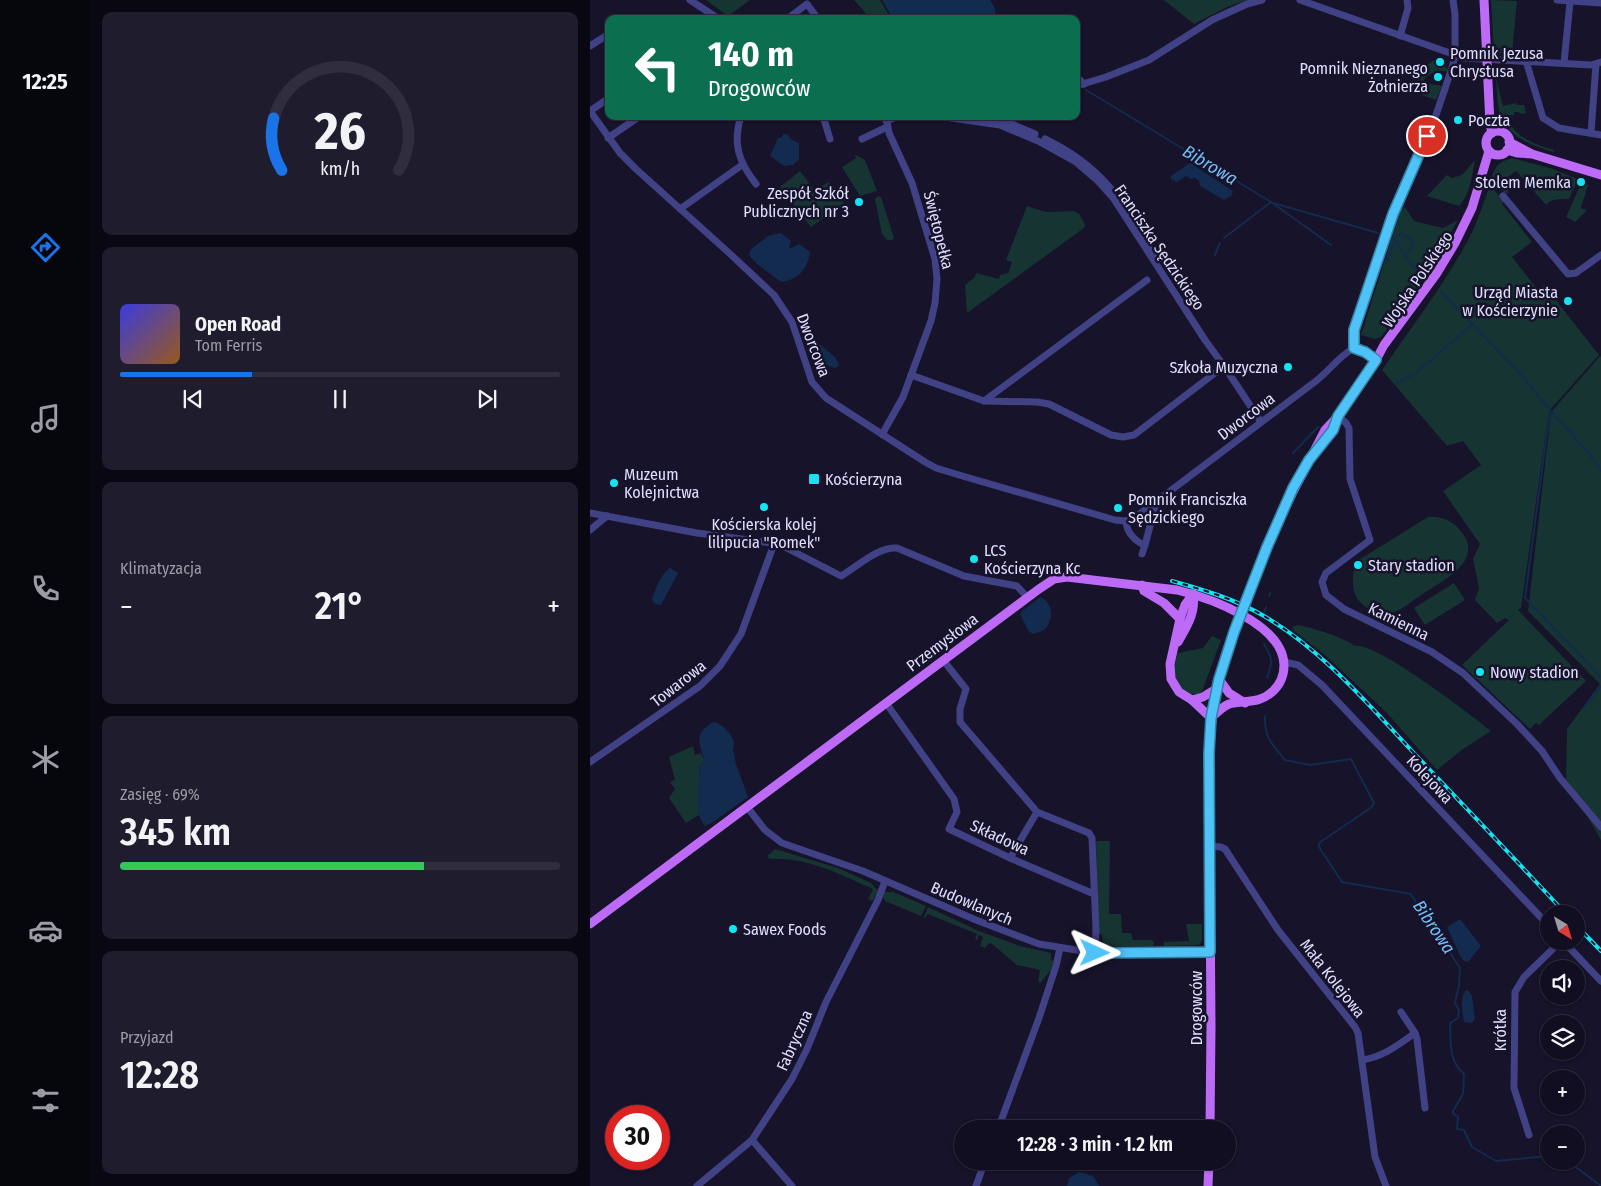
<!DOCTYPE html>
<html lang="pl">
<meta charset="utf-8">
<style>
body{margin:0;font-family:"Fira Sans Condensed",sans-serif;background:#1e1c2d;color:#f1f3f6;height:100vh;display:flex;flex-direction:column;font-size:19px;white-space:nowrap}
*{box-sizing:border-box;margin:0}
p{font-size:16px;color:#9c9ca5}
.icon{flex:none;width:28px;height:28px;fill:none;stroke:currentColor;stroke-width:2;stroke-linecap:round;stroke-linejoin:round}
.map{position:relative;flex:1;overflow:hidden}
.panel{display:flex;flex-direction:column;gap:12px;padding:12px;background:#090812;width:500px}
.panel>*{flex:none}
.banner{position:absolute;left:15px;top:15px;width:475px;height:105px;border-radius:10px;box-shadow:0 1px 4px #0004,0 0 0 1px #302e3e;background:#0b6e4f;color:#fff;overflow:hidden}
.needle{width:32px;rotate:142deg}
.buttons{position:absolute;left:950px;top:905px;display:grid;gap:10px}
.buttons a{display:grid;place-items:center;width:45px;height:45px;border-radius:50%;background:#100e20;box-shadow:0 1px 4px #0004,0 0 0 1px #302e3e;font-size:25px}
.speed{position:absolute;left:15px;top:1105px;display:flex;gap:10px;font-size:25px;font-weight:700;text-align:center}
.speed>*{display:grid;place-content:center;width:65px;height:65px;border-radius:50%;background:#100e20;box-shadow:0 1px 4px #0004,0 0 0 1px #302e3e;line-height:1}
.speed .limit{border:8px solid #d22;background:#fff;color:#111}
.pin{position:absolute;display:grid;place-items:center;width:42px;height:42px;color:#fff;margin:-21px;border:2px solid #fff;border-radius:50%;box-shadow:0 1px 5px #0007}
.me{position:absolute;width:55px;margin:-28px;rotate:91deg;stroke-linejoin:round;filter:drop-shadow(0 0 4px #0008)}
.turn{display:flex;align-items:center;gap:18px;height:105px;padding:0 20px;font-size:22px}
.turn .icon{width:65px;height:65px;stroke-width:2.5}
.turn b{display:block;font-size:35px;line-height:42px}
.big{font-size:38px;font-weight:600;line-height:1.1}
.panel .widget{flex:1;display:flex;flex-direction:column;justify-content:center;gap:8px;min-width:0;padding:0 18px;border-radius:10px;background:#1e1c2d}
.panel .dial{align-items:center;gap:0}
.dial svg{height:130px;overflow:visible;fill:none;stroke:#302e3e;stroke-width:7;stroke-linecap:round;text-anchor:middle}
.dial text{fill:#f1f3f6;stroke:none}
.song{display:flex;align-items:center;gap:15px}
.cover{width:60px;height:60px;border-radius:8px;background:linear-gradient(135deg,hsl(240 70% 55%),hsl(30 70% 35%))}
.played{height:5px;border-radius:2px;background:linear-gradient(90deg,#1a73e8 30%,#302e3e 30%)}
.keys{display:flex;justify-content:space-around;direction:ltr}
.heat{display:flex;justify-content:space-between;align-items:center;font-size:28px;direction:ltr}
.charge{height:8px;border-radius:4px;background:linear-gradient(90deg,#34c759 69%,#302e3e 0)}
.trip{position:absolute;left:364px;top:1120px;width:282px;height:50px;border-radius:25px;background:#100e20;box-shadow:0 1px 4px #0004,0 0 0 1px #302e3e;font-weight:600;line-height:50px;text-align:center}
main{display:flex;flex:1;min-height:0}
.tabs{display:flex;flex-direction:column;width:90px;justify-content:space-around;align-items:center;background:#06060d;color:#9c9ca5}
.tabs .icon{width:35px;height:35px}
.tabs .current{color:#1a73e8}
.tabs b{font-size:22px;color:#f1f3f6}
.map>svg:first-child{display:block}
.green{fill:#163432}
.water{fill:#122b4e}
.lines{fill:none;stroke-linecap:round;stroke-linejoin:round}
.stream{stroke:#122b4e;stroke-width:2}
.minor{stroke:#414186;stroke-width:7}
.major{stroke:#bd6bf7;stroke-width:9}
.rail-casing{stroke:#15e3f2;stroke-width:4}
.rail{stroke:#16132a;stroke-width:2;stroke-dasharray:5.5;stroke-linecap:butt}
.major-bridge{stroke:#bd6bf7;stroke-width:9}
.route-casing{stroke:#337fa1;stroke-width:12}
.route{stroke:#4fc3f7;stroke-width:9}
.poi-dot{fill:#15e3f2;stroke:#16132a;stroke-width:2}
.labels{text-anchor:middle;stroke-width:5;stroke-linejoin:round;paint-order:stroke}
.poi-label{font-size:16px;fill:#e0defd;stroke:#16132a;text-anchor:start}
.street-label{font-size:16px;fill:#e0defd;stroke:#16132a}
.water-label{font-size:18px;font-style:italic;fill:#72bef7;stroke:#16132a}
</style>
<main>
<nav class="tabs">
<b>12:25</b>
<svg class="icon current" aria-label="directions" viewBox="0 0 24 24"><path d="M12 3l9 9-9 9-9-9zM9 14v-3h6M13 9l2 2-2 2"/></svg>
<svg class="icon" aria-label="music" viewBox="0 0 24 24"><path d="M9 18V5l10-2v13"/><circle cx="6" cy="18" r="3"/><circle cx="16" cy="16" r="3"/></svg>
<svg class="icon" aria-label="phone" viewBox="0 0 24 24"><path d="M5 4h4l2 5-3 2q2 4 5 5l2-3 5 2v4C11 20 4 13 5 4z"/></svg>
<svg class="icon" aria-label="climate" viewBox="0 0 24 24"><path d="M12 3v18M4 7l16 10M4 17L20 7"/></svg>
<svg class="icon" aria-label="car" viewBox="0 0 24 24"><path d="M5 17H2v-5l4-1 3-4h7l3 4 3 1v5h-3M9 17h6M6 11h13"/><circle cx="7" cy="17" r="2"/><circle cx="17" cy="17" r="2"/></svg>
<svg class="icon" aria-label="filters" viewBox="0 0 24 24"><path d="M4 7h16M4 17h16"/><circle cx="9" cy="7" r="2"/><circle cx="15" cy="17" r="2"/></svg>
</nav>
<section class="panel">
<div class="widget dial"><svg viewBox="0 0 100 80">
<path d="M14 69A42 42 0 1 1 86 69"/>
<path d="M14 69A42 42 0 0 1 9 37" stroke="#1a73e8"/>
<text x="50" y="56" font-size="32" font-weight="700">26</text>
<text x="50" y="72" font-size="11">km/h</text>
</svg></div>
<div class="widget">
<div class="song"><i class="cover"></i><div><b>Open Road</b><p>Tom Ferris</p></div></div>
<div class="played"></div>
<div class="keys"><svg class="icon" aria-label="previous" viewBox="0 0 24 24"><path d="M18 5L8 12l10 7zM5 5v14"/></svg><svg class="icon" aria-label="pause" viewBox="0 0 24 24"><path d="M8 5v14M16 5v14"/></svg><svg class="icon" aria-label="next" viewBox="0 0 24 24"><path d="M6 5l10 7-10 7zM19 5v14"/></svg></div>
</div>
<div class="widget"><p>Klimatyzacja</p>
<div class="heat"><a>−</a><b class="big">21°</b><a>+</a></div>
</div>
<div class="widget"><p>Zasięg · 69%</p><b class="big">345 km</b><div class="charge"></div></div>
<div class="widget"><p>Przyjazd</p><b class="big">12:28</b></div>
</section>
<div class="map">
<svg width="1011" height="1186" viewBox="0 0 1011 1186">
<rect width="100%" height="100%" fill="#16132a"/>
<g class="green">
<path d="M 116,0 L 160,0 L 138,16 Z"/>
<path d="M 264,0 L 290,0 L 301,19 L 278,19 L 274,11 Z"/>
<path d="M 574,0 L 657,0 L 637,7 L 604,24 Z"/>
<path d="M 901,0 L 927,1 L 922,54 L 904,53 Z"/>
<path d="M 844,60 L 849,65 L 858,68 L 857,72 L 847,70 L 835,78 L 834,81 L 836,83 L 852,86 L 846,100 L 818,90 L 827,67 L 837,65 Z"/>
<path d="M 906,78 L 913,106 L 926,103 L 927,105 L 934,105 L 936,113 L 930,114 L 929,112 L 924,112 L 924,115 L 917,116 L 914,108 C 920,135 940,143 964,150 L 964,152 C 943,146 917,137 910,114 C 907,103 907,90 906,78 Z"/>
<path d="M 265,155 L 266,155 L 275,160 L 287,191 L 270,196 L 252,167 L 266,158 Z"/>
<path d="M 922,158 L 960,168 L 988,179 L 979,199 C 972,199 961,198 956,205 L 926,171 L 911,182 L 919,192 L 916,194 L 901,179 C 906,165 907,163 922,158 Z"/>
<path d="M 885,160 C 882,176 880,195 869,206 L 837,196 L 857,175 L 862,178 L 872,175 Z"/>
<path d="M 210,171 L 225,191 L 238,182 L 254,203 L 221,227 L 190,187 Z"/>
<path d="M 993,179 L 998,185 L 991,208 L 997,210 L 985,222 L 976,217 Z"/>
<path d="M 900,185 L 914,202 L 912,204 L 942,242 L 922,257 L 948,290 L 954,285 L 1009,355 L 959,411 L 931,608 L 928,610 L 996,681 L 949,725 L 946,723 L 940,729 L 872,665 L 919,620 L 915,618 L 907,623 L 885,600 L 889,588 L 883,559 L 890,544 L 853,491 L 891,465 L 873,441 L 857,446 L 792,370 C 821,328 853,286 877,242 C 887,224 893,204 900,185 Z"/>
<path d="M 288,196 L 291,197 L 304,238 L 302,240 L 297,240 L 292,234 L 285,199 Z"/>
<path d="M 437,206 L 456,212 L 484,211 L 489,214 L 495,224 L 494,228 L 377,313 L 375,285 L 385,277 L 386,273 L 409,279 L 410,275 L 418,273 L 422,262 L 416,260 Z"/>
<path d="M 815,207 L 824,221 L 853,228 L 868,220 L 840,269 L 791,337 L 785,339 L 771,335 L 811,209 Z"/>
<path d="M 1010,356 L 1011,357 L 1011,840 L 976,779 L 977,729 L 1010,684 L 938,611 L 961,412 Z"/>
<path d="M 838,517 C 850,516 861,520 869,529 C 898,560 852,581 831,595 C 822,601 811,611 801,613 C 789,615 774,609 767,598 C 761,588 762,571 767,561 Z"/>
<path d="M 864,583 L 875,600 L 835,625 L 824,608 Z"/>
<path d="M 708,625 C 721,627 755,638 765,646 C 786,642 881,715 901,731 L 873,749 L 847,770 L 797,713 L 735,655 L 703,630 L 702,627 Z"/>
<path d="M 622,636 L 631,640 L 611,694 C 585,697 580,673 588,653 L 613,648 Z"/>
<path d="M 103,746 L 105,755 L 111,753 L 115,761 L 109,766 C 111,784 106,798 109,815 L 96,823 L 79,798 L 85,789 L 80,782 L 85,780 L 79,757 Z"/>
<path d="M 506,841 L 520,841 L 519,914 L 531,914 L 532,933 L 541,933 L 543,940 L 562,940 L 564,943 L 563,946 L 517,946 L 513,944 L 512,935 L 509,934 Z"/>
<path d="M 185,849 L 248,868 L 281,883 L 285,888 L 288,890 L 283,901 L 278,900 L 283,889 C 251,875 216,856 180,859 L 177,856 Z"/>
<path d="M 294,892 L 303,892 L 336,906 L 331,916 L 295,901 L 293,896 Z"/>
<path d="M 338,907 L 389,931 L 430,946 L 461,953 L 461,960 L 464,961 L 461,970 L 450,983 L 448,981 L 450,970 L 427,965 L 402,944 L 399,943 L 395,948 L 390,946 L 393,937 L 389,935 L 387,940 L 385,939 L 387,934 L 338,914 L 335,918 L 334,917 Z"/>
<path d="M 596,924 L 612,924 L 612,940 L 609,945 L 574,946 L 574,939 L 575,942 L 599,941 Z"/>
</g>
<g class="water">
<path d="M 292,0 L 400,0 C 404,6 407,12 405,19 L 303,19 Z"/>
<path d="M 193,134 L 197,134 L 202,140 L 209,143 L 209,159 L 203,165 L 194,166 L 180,156 L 188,138 L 192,137 Z"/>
<path d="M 600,163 L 643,191 L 642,195 L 634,200 L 610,186 L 609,181 L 605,178 L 601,179 L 596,176 L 587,182 L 581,179 L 581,176 Z"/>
<path d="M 191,233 L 201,241 L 199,249 L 209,244 L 220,252 C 218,269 208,280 191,282 L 167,264 L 159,255 L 160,250 L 178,236 Z"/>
<path d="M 228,343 L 245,357 L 249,365 L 246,368 C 235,367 227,358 224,347 L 225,344 Z"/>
<path d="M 80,568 L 88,573 L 71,605 L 65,604 L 62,599 C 66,588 70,575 80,568 Z"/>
<path d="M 450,597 C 461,601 464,615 458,625 C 455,631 450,631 444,634 L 439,632 L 430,614 L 432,611 Z"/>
<path d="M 123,722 C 133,723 148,739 143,749 L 146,764 L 158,797 L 123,822 L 115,826 C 101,809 111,787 109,766 L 115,761 C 108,741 104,734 123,722 Z"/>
<path d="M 870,919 L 891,946 L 878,962 L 874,961 L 870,956 L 857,927 Z"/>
<path d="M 878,990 L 882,996 L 885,1019 L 882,1023 L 874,1022 C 872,1012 870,1000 875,991 Z"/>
<path d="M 489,1172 L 503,1176 L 509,1186 L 477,1186 L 479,1178 Z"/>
</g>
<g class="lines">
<g class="stream">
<path d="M 496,90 L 681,202 L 741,245"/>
<path d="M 683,203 L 788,233"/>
<path d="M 803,237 L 821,264 L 831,273"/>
<path d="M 634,238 L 681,202"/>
<path d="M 804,239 L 809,234 L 813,234 L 823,241 L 823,245 L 815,255"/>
<path d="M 625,255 L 630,243"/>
<path d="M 796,263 L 805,242"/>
<path d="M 851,292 L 924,367 L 959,408"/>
<path d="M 829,370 L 882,325"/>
<path d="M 807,384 C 813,378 821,377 827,372"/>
<path d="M 960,410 L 935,598 L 1011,677"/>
<path d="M 961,411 L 1000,455 L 1011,471"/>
<path d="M 703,453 L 728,427"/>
<path d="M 679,596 L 680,593"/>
<path d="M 674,613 L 676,607"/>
<path d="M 674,644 C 683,659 683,662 677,678"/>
<path d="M 995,707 L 1011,686"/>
<path d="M 675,716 C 674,738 682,744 695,760 L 720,765 L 761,759 L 784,803 L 782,807 L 729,843 L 729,847 L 752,882 L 821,894 L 836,920 L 846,927 L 864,959 L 870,968 L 869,985 L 865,1003 L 869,1010 L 868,1018 L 860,1023 C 861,1043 858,1060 874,1074 L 873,1094 L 863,1111 L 863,1113 L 868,1117 L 867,1129 L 874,1130 L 882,1147 L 906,1161 L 959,1156"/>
<path d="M 972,1161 L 983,1165 L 1011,1186"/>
</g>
<g class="minor">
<path d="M 100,0 L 129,19"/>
<path d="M 710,0 L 874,58 L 1001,65 L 1011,62"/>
<path d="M 967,0 L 1011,3"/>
<path d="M 197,19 L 217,4 L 228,19"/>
<path d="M 810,36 L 818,8 L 817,0"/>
<path d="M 0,46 L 19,34"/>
<path d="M 936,61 L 953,118 L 969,128 L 1011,135"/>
<path d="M 974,63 L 980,2"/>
<path d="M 486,76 L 494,84"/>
<path d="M 486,86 L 516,77 L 559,60 L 622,20 L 657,4 L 672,0"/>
<path d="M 0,111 L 30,153 L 46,169 L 138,252 L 184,295 L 202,322 L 222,382 L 236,398 L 335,462 L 346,468 L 369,475 L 525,520 L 536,521 L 547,516 L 726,381 C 739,371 749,356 764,348 L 775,352 L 786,360"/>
<path d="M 0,111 L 19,98"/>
<path d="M 151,116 C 142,144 149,162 166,184"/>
<path d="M 233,116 L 240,139"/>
<path d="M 348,116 L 410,125 L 448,141 L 486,162 L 507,180 L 524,199 L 615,340 L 634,366 L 671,422"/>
<path d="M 391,116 L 415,121 L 445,134"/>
<path d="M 296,121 L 309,116"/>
<path d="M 1001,133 L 1006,64"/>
<path d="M 18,138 L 50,116"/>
<path d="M 272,139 L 297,127"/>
<path d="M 455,139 C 515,168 533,203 567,257"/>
<path d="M 913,196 L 978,274 L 986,273 L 1011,255"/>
<path d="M 90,209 L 152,165"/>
<path d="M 764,348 L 764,330 L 803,213 L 846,115 L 862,68 L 865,55 L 865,14 L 863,0"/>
<path d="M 321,375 L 394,401 L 447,402 L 459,404 L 521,435 L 533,437 L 544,435 L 634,366"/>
<path d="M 394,401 L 557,280"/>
<path d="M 748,416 L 756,423 L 759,428 L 760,479 L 780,540 L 736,573 L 732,582 L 736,595 L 754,609 L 842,652 L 873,673 L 927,724 L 952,751 L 970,778 L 1011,827"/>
<path d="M 293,435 L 294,431 L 313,397 L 341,321 L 345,303 L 347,279 L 345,259 L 322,183 L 299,133 L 296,116"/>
<path d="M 0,513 L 107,533 L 189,544 L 251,576 C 268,566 287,547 307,548 L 374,576 L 427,586 L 437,597"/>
<path d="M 536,521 C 536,531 545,542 555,545 L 565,507 L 562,504"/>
<path d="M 0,530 L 17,516"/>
<path d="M 552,554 L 555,545"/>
<path d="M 353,660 L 376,689 L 370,709 L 370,722 L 447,812 L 499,833 L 502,838 L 506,928 L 505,953"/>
<path d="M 694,662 L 708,665 L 732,685 L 959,926"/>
<path d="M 296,703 L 364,799 L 367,812 L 359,829 L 420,858 L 504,894"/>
<path d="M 0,762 L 110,686 L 130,666 L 151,634 L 184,544"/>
<path d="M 157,807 L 175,830 L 192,843 L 273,871 L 386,920 L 449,944 L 505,953 L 620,952"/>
<path d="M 619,846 L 631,847 L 635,849 L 688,930 L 765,1027 L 768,1033 L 785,1157 L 796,1186"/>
<path d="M 420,858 L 447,812"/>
<path d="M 973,941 L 1011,981"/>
<path d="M 811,1012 L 825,1033"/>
<path d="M 772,1060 C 793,1057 808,1045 825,1033 L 827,1039 L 835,1108"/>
<path d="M 408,1129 L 449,1018 L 466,966 L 470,948"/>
<path d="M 939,1135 L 924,1088 L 925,992 L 934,977 L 971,941"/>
<path d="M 162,1140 L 202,1186"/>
<path d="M 107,1186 L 162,1140 L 202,1079 L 217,1049 L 236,1002 L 288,900 L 295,881"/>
<path d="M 386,1186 L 395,1161"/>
</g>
<g class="major">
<path d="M 894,0 L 900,124 L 902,133"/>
<circle cx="908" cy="143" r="12"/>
<path d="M 919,142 L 940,153"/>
<path d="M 917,150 L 927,153 L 942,154 L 1011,175"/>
<path d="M 665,580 L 690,517 L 735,430 L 748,416 L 786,360 L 794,345 L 847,273 L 865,243 L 882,208 L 899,151"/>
<path d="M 552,585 L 554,591 L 574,603 L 590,619 L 580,664 L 581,679 L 589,692 L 602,700 L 621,718"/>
<path d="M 590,619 L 595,605 L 603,594"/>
<path d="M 588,642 C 597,626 606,613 603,594"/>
<path d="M 629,679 L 639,693 L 655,703"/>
<path d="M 602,700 L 613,697 L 626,689"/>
<path d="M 0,924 L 449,589 L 464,579 L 477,577 L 587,590 C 620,598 693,624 694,665 C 694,675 690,685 682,692 C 669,704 655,700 639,704 C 632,707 626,713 621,718"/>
<path d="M 620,1129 L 621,1026 L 619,753 C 622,708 628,675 644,632"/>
<path d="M 618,1186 L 619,1161"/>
</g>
<defs>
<g id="rail">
<path d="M 582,581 C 614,590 645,599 674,616 C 732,650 776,702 822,751 C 873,805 925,859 976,914"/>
<path d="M 986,925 L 1011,951"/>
</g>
</defs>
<use href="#rail" class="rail-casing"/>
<use href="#rail" class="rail"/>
<path class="major-bridge" d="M 644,632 L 665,580"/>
</g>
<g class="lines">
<defs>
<path id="route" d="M 505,953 L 620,952 L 619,753 L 621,718 L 629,679 L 644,632 L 677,547 L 703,488 L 719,460 L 743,430 L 748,416 L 786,360 L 775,352 L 764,348 L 764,330 L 803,214 L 837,136"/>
</defs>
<use href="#route" class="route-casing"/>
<use href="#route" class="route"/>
</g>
<g class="poi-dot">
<circle cx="850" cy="62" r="5"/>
<circle cx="848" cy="77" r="5"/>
<circle cx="868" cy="120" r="5"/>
<circle cx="991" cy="182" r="5"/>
<circle cx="269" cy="202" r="5"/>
<circle cx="978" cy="301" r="5"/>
<circle cx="698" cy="367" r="5"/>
<rect x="218" y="473" width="12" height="12" rx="2.5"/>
<circle cx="24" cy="483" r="5"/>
<circle cx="174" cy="507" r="5"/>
<circle cx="528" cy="508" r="5"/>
<circle cx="384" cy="559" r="5"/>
<circle cx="768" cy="565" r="5"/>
<circle cx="890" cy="672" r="5"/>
<circle cx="143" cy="929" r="5"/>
</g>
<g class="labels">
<g class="poi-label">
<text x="860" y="59">Pomnik Jezusa<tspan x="860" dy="18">Chrystusa</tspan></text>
<text x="838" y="74" text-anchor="end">Pomnik Nieznanego<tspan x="838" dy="18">Żołnierza</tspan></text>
<text x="878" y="126">Poczta</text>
<text x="981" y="188" text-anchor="end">Stolem Memka</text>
<text x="259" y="199" text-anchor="end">Zespół Szkół<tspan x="259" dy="18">Publicznych nr 3</tspan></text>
<text x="968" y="298" text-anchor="end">Urząd Miasta<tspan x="968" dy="18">w Kościerzynie</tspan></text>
<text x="688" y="373" text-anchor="end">Szkoła Muzyczna</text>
<text x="34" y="480">Muzeum<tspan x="34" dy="18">Kolejnictwa</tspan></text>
<text x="235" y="485">Kościerzyna</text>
<text x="538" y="505">Pomnik Franciszka<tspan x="538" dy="18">Sędzickiego</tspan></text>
<text x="174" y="530" text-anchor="middle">Kościerska kolej<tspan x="174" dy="18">lilipucia "Romek"</tspan></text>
<text x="394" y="556">LCS<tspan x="394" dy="18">Kościerzyna Kc</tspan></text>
<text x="778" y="571">Stary stadion</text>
<text x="900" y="678">Nowy stadion</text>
<text x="153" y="935">Sawex Foods</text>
</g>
<g class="street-label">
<text transform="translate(349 230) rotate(76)" y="6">Świętopełka</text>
<text transform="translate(570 247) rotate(56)" y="6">Franciszka Sędzickiego</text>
<text transform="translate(827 279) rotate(-56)" y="6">Wojska Polskiego</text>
<text transform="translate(224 345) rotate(69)" y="6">Dworcowa</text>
<text transform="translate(656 416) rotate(-37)" y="6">Dworcowa</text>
<text transform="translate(809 621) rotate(26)" y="6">Kamienna</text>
<text transform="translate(352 642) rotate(-37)" y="6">Przemysłowa</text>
<text transform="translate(88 683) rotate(-38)" y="6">Towarowa</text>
<text transform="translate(840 779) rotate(47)" y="6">Kolejowa</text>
<text transform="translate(410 837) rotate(25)" y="6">Składowa</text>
<text transform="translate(382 903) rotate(23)" y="6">Budowlanych</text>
<text transform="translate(743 978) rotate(52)" y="6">Mała Kolejowa</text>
<text transform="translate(606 1008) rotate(-90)" y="6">Drogowców</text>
<text transform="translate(910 1030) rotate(-90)" y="6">Krótka</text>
<text transform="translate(204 1040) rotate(-66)" y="6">Fabryczna</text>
</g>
<g class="water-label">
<text transform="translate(620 165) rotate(31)" y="6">Bibrowa</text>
<text transform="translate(844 927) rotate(56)" y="6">Bibrowa</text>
</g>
</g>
</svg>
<div class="buttons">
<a><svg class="needle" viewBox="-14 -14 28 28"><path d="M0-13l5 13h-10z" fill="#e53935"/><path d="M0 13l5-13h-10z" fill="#9c9ca5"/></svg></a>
<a><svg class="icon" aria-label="sound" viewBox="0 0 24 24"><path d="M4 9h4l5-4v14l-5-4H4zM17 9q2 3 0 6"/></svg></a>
<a><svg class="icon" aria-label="layers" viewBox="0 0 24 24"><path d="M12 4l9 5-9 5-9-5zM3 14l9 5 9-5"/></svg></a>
<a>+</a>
<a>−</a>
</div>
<div class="speed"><div class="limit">30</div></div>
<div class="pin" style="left:837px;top:136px;background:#d93025"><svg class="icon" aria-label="arrive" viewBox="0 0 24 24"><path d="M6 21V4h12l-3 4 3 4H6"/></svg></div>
<svg class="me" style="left:505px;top:953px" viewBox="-20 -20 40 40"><path d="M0-17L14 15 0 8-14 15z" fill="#4fc3f7" stroke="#fff" stroke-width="4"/></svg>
<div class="trip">12:28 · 3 min · 1.2 km</div>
<div class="banner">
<div class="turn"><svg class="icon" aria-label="left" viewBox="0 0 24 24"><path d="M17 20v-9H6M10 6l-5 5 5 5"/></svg><div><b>140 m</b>Drogowców</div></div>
</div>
</div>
</main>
